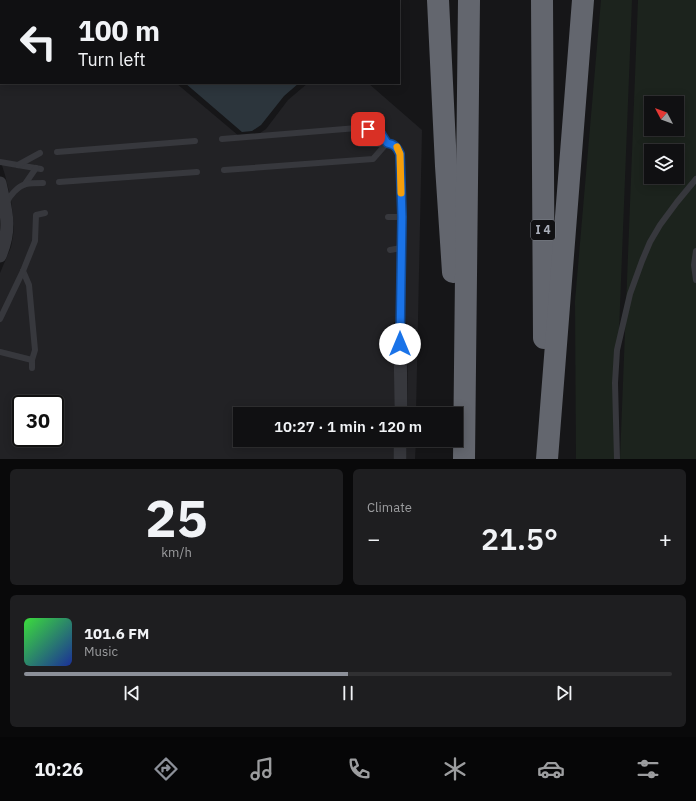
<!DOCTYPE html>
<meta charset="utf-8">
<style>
body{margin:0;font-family:"IBM Plex Sans",sans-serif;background:#1e1e20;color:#f1f3f6;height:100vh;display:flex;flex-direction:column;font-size:15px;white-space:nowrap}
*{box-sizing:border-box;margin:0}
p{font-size:13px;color:#9c9d9f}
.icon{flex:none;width:22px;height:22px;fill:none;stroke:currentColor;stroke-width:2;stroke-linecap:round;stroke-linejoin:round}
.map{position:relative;height:459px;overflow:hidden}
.side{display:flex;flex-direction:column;gap:10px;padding:10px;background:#09090a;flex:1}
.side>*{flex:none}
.hud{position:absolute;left:0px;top:0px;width:400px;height:84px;box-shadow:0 2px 10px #0003,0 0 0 1px #303032;background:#101012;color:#f1f3f6;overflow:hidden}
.needle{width:26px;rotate:311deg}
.tools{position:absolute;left:644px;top:96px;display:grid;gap:8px}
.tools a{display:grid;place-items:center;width:40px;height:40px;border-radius:0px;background:#101012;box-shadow:0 2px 10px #0003,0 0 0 1px #303032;font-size:20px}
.speed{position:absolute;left:12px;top:395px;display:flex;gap:8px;font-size:20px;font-weight:700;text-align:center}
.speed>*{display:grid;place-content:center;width:52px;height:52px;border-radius:50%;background:#101012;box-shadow:0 2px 10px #0003,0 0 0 1px #303032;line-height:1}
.speed .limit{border:2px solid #111;border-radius:6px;background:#fff;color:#111}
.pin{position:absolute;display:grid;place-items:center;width:34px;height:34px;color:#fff;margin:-17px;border-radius:8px;box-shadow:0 2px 6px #0006}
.me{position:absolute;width:44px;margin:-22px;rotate:0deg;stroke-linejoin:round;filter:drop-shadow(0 0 3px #0008)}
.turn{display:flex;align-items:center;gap:14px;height:84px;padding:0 12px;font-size:18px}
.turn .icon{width:52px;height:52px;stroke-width:2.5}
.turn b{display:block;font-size:28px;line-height:34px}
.big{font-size:30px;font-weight:600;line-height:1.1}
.side .card{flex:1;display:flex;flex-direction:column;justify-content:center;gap:6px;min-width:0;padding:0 14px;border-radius:6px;background:#1e1e20}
.side .dial{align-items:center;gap:0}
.dial b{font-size:52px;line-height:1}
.song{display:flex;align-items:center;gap:12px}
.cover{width:48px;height:48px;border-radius:6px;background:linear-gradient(135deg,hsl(120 70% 55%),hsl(230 70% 35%))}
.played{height:4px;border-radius:2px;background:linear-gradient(90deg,#8c9099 50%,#303032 50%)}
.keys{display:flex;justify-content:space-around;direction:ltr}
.heat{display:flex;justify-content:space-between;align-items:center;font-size:22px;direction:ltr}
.side .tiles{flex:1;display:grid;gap:10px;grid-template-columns:1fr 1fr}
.card:last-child{grid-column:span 2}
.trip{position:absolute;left:233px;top:407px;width:230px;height:40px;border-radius:0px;background:#101012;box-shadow:0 2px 10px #0003,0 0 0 1px #303032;font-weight:600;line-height:40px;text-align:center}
.menu{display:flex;height:64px;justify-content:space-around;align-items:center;background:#060607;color:#9c9d9f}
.menu .icon{width:28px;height:28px}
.menu .selected{color:#8c9099}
.menu b{font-size:18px;color:#f1f3f6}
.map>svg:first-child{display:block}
.built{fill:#222225;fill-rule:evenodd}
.green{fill:#1c231d;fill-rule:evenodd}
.water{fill:#2c353c}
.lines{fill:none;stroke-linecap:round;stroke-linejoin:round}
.lane{stroke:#37383d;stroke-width:6}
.street{stroke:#37383d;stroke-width:13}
.highway{stroke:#63666e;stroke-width:22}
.route-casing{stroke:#114b97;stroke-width:10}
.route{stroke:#1a73e8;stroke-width:7}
.slow{stroke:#f59e0b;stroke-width:7}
.labels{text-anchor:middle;stroke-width:4;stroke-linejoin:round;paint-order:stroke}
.shield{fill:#111113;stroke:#7b7e86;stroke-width:1}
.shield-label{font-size:12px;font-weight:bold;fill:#a8adb8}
</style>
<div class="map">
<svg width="696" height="459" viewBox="0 0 696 459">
<rect width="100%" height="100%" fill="#161618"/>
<g class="built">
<path d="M 0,13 L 1,13 L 1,83 L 176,83 L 239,136 L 254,137 L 266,129 L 288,100 L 308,83 L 368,83 L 422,130 L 416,414 L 408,414 L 407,323 L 394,322 L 394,414 L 240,414 L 240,440 L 393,440 L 393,459 L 0,459 L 0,273 L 11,247 L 13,236 L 14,226 L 11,200 L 5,175 L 0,159 ZM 21,404 L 55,404 L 55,438 L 21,438 Z"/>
<path d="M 407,440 L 416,440 L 415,459 L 407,459 Z"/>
</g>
<g class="green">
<path d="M 601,0 L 632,0 L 614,459 L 576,459 L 575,301 Z"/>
<path d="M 638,0 L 696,0 L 696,459 L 620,459 ZM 651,103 L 677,103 L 677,129 L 651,129 ZM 651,151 L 677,151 L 677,177 L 651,177 Z"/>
</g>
<g class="water">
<path d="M 0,0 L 253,0 L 255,1 L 1,1 L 1,7 L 0,7 Z"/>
<path d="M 185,83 L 299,83 L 284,96 L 261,125 L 252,131 L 242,132 Z"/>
</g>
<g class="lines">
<g class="lane">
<path d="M 222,139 L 357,128 L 379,130 L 387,143 L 373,159 L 224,170"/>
<path d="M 360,144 L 391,144 L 397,148 L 400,154 L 401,217 L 400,329"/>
<path d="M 57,152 L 195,141"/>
<path d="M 0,162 L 41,169"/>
<path d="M 18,165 L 40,153"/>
<path d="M 59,182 L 197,172"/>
<path d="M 25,184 L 36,168"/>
<path d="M 6,204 C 9,196 18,186 26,184 C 31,183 37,183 43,183"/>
<path d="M 388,217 L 401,217"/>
<path d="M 390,250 L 401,248"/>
<path d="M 696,251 L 694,265 L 696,280"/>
<path d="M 23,271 L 29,285 L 35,350 L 32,360 L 32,368"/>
<path d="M 0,319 L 23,271 L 35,241 L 36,215 L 45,213"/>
<path d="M 0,352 L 32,360"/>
<path d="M 617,459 L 615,383 L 617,350 L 630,294 L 642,261 L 650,242 L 660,225 L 677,202 L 696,179"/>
</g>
<g class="street">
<path d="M 0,183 C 6,211 12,228 0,256"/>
<path d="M 400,329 L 401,414"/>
<path d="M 400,459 L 400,440"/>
</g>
<g class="highway">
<path d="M 438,0 L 446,166 L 453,272"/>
<path d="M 542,0 L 544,338"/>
<path d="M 464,459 L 469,0"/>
<path d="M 547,459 L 583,0"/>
</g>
</g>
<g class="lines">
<defs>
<path id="route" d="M 368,129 L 379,130 L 387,143 C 394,144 397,147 400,154 L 402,217 L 400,344"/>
</defs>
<use href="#route" class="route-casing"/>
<use href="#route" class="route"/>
<path class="slow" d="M 397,147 L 400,154 L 401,193"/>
</g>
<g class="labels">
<rect class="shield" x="531" y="220" width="24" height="20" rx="3"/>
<g class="shield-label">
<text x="543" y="234">I 4</text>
</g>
</g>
</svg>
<div class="tools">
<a><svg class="needle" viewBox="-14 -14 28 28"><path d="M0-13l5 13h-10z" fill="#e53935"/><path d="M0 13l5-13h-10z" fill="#9c9d9f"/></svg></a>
<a><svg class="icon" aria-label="layers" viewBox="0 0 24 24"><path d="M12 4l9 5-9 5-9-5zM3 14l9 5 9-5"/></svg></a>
</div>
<div class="speed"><div class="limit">30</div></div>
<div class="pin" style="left:368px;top:129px;background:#d93025"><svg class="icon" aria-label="arrive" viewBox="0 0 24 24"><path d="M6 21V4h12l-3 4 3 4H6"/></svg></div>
<svg class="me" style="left:400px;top:344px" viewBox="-20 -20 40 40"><circle r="19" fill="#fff"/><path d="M0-13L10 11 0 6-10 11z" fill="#1a73e8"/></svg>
<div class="trip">10:27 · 1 min · 120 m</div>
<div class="hud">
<div class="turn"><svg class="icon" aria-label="left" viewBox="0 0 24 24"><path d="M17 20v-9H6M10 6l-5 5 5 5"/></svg><div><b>100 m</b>Turn left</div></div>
</div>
</div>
<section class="side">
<div class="tiles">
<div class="card dial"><b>25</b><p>km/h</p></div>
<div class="card"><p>Climate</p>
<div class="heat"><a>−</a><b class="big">21.5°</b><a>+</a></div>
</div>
<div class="card">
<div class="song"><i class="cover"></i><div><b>101.6 FM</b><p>Music</p></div></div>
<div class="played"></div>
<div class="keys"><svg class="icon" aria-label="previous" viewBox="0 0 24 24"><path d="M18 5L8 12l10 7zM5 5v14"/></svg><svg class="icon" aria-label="pause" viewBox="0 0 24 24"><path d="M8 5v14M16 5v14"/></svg><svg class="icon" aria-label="next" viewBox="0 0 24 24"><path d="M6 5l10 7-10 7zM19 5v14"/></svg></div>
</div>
</div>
</section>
<nav class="menu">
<b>10:26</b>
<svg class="icon selected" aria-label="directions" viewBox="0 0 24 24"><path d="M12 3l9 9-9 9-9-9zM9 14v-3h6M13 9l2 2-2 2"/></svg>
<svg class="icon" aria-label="music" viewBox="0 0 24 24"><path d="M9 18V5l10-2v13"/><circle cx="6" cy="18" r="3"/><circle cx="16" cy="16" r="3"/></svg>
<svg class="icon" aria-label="phone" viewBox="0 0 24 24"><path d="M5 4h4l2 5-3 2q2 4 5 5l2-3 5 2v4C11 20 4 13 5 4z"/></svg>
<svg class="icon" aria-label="climate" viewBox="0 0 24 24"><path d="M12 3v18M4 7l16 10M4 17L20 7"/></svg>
<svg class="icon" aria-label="car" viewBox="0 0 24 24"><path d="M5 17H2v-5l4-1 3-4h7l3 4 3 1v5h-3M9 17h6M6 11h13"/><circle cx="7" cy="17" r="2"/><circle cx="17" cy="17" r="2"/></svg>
<svg class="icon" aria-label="filters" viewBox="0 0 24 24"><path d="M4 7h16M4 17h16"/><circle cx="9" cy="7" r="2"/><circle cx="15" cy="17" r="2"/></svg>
</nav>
